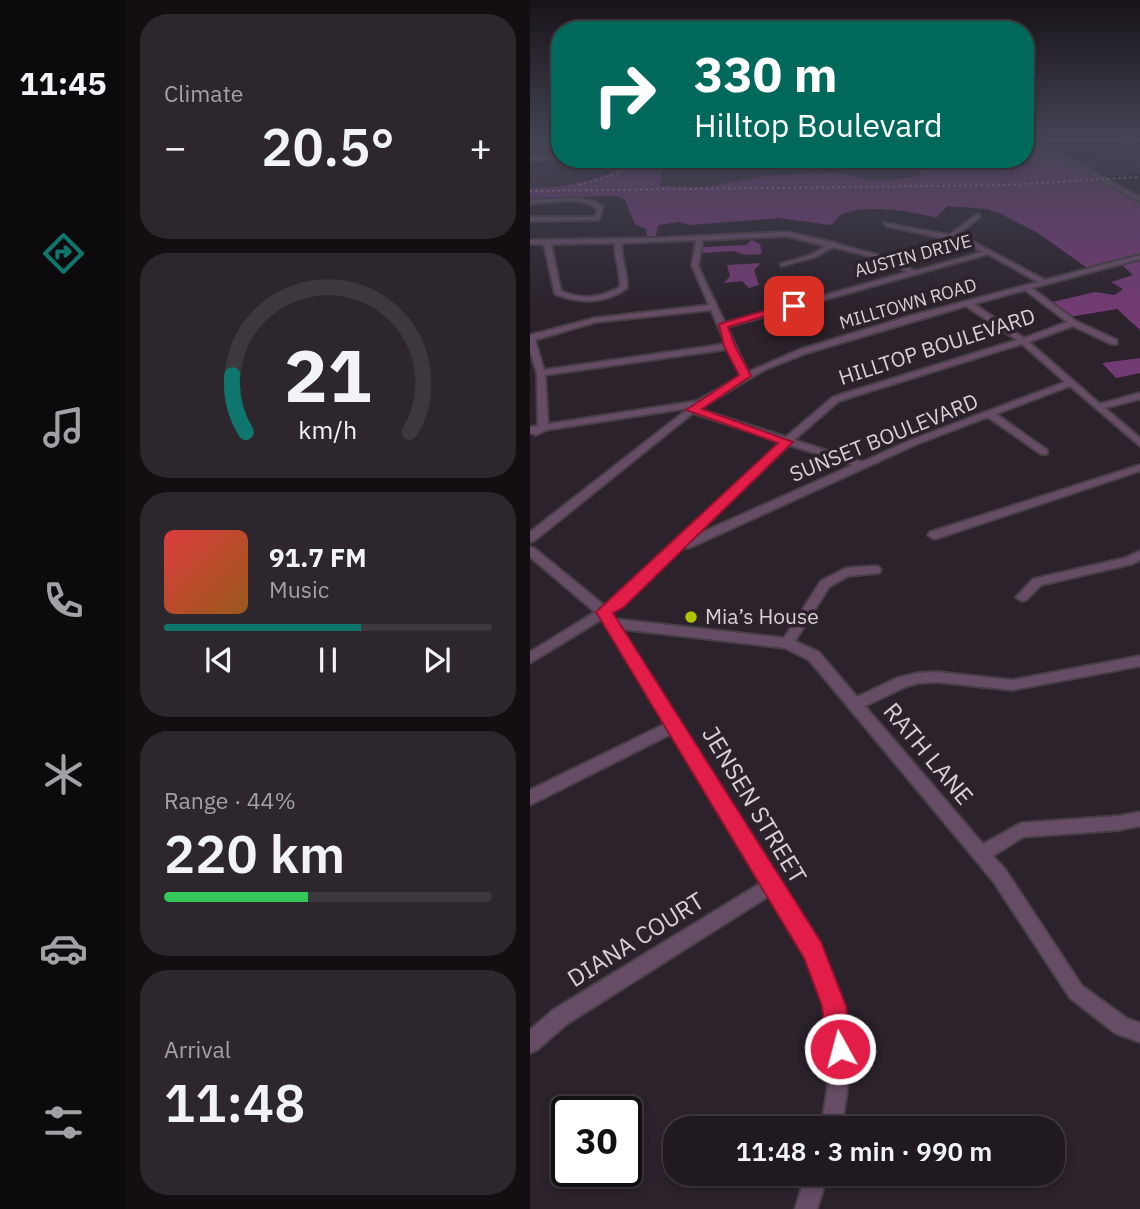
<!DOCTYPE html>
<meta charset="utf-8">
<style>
body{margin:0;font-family:"IBM Plex Sans",sans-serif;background:#2d272d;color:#f1f3f6;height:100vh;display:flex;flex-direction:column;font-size:26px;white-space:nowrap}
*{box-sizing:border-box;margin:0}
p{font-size:23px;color:#a2a1a5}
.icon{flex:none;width:38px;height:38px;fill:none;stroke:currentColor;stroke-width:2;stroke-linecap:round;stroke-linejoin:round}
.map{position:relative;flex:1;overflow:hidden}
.sheet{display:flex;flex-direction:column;gap:14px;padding:14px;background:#120e12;width:404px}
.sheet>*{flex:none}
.banner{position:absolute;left:21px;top:21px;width:483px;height:147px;border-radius:28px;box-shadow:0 4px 10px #0003,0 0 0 2px #3d383e;background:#00695c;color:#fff;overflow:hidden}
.speed{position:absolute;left:21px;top:1096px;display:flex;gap:14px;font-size:35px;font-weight:700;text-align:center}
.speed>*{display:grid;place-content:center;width:91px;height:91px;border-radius:50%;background:#201a20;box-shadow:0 4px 10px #0003,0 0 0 2px #3d383e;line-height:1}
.speed .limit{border:4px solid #111;border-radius:10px;background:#fff;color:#111}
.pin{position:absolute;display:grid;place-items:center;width:60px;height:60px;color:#fff;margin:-30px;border-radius:14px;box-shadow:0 4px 10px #0006}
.me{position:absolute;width:77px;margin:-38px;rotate:353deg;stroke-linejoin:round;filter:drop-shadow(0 0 5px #0008)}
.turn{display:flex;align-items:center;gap:24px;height:147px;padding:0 28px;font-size:32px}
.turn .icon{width:91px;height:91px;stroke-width:2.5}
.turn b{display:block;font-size:49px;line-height:60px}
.big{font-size:52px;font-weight:600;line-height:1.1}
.sheet .card{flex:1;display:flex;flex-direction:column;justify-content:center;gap:10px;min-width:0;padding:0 24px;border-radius:28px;background:#2d272d}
.sheet .dial{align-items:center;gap:0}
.dial svg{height:182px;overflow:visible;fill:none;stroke:#3d383e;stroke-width:7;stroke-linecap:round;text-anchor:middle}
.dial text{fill:#f1f3f6;stroke:none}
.song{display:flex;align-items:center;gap:21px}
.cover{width:84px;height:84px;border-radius:10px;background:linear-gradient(135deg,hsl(0 70% 55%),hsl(30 70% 35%))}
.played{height:7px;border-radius:4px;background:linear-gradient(90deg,#0f766e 60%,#3d383e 60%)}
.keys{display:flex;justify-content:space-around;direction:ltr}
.heat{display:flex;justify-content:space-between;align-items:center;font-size:38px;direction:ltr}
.charge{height:10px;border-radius:5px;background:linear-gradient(90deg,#34c759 44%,#3d383e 0)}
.trip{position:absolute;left:133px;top:1116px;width:402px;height:70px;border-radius:28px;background:#201a20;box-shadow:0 4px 10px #0003,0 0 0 2px #3d383e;font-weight:600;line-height:70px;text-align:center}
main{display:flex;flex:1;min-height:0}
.tab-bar{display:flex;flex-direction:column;width:126px;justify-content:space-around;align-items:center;background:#0d0a0d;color:#a2a1a5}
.tab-bar .icon{width:49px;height:49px}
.tab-bar .selected{color:#0f766e}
.tab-bar b{font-size:32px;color:#f1f3f6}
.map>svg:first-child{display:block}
.built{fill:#382a38}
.forest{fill:#733b74}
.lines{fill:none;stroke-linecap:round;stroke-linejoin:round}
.stream{stroke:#743b74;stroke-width:2}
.minor-casing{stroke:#473e46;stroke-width:4}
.minor{fill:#664d65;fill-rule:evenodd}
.rail{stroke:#a79fa6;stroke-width:2;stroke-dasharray:2 3.5;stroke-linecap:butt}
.route{fill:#e11d48;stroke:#92132f;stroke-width:2}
.poi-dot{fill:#b0c500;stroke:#2b222b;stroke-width:2.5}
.labels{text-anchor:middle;stroke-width:7;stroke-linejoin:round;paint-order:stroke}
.far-street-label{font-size:18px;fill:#d7d0d6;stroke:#2b222b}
.street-label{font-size:21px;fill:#d7d0d6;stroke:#2b222b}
.poi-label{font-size:21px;fill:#d7d0d6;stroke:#2b222b;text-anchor:start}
.near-street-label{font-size:24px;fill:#d7d0d6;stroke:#2b222b}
</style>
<main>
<nav class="tab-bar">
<b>11:45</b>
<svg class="icon selected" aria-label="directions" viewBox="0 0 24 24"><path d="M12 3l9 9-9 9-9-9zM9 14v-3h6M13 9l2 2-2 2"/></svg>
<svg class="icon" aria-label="music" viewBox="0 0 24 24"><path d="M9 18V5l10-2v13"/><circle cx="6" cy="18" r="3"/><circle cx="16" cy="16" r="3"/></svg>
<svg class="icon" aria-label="phone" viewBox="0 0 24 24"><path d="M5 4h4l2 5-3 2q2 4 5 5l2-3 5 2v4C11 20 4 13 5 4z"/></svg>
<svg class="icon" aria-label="climate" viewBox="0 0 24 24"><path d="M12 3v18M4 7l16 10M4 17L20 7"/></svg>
<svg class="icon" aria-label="car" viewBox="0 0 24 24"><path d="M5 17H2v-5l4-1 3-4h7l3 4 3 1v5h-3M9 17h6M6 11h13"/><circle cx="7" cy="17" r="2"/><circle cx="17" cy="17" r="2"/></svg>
<svg class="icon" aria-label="filters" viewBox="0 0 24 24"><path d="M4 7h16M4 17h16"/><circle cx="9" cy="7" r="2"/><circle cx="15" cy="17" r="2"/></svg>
</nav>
<section class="sheet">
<div class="card"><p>Climate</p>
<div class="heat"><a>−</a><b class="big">20.5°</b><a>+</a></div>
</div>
<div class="card dial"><svg viewBox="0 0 100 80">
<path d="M14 69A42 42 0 1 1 86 69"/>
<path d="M14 69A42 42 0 0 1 8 44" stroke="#0f766e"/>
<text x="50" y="56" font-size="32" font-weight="700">21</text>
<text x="50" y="72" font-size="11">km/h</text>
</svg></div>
<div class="card">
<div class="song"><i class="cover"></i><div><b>91.7 FM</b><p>Music</p></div></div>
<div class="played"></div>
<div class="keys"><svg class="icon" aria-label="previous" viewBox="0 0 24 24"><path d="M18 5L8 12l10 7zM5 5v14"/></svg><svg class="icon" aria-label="pause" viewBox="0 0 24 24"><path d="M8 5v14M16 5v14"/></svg><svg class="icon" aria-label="next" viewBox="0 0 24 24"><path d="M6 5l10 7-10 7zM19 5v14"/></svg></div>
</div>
<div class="card"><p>Range · 44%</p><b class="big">220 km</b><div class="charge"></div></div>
<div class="card"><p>Arrival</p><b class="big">11:48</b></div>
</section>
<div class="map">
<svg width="610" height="1209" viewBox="0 0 610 1209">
<rect width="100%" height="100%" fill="#2b222b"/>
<g class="built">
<path d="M 0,141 L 30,141 L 30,159 L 99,159 L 76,175 L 47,183 L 0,188 Z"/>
<path d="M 588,141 L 610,141 L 610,174 L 570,177 L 536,157 L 604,151 Z"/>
<path d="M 154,159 L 396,159 L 407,168 L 387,171 L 395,176 L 346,181 L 303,172 L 235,176 L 176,187 L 129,186 L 139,160 Z"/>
</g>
<g class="forest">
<path d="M 495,141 L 610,201 L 610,258 L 560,270 L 508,233 L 471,214 L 457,209 L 417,206 L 406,218 C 385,211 334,204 313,214 C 308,216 305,222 301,225 L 249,218 L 160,225 L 149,222 L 128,225 L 126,236 L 117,236 L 116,229 L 105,224 L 95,200 L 87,196 L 0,198 L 0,188 C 24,188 49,184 72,176 C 96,168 102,150 134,161 L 130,186 L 176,187 L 235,176 L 303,172 L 346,181 L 393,176 L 386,170 L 407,167 L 396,159 L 495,159 Z"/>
<path d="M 222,240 L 230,244 L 232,254 L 215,255 L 203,251 L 173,253 L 173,247 L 216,245 Z"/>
<path d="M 610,261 L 610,330 L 587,309 L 539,317 L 522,302 L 565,292 L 585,295 L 593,289 L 581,282 L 603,275 L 592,265 Z"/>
<path d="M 231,263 L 224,270 L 229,285 L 219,288 L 212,281 L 194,283 L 200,276 L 197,265 Z"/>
<path d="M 610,358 L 610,373 L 586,378 L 572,363 Z"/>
</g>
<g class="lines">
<g class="stream">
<path d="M 449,164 L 466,168 L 475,181"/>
<path d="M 496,188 L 574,218 L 573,231 L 596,257"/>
<path d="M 601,262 L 610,277 L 599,301 L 601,312 L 610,319"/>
</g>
<defs>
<g id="minor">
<path d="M 499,141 L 506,141 L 610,197 L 610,202 Z"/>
<path d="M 30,154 L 30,158 L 0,161 L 0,157 Z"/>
<path d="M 47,198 L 66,202 L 73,207 L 69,220 L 0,221 L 0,217 L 65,217 L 68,209 C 48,195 22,203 0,204 L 0,200 Z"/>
<path d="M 448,214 L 450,217 L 425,236 L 440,240 L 515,280 L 610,255 L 610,259 L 502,288 L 546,321 L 587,340 L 587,344 L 581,344 L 543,326 L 499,342 L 570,404 L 610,393 L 610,399 L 575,408 L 610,438 L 610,446 L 540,386 L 466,414 L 517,450 L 517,454 L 511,454 L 458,417 L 387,444 L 159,548 L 152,548 L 91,607 L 81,613 L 85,619 L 254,638 L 291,581 L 316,568 L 345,566 L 349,567 L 351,570 L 349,573 L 318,576 L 299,587 L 265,641 L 289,652 L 327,697 L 367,678 L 388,673 L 407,672 L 482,680 L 610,656 L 610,666 L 482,690 L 407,682 L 388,683 L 375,687 L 335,706 L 453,844 L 491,823 L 589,816 L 610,812 L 610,826 L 589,830 L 493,837 L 463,856 L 475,869 L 552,986 L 598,1019 L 610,1023 L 610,1042 L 585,1033 L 540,998 L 463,881 L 279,660 L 255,648 L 91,629 L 288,945 C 318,1008 327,1061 310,1129 L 290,1129 C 304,1071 304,1010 275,956 C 264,936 251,916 239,896 L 37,1024 L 7,1050 L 0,1053 L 0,1030 L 23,1010 L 231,883 L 141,734 L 0,805 L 0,790 L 135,724 L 72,619 L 0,663 L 0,652 L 65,612 L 0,557 L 0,547 L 4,548 L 75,606 L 83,601 L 251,442 L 163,413 L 4,541 L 0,542 L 0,532 L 159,408 L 16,430 L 6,435 L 0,433 L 0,427 L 8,426 L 7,373 L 0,351 L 0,335 L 65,318 L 179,305 L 162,266 L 166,240 L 92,243 C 90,258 98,272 97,288 C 76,304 49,304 25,294 L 14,244 L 0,244 L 0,240 L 127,238 L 257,232 L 306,243 L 307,244 L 359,258 L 385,271 L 453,252 L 436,243 L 356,226 L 354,223 L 419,235 ZM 257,236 L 296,246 L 281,255 L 251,264 L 251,266 L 285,257 L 303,247 L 355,260 L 378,272 L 195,323 L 168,266 L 173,240 ZM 85,243 C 84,258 91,272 90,287 C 70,298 52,300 31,291 L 21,244 ZM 458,254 L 508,282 L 380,316 L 271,349 L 218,372 L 197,327 ZM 495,290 L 537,322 L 494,338 L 444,304 ZM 436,306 L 487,340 L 303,397 L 256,437 L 169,409 L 234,370 L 277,353 ZM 181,310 L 196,344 L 14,370 L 5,340 L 66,322 ZM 492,344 L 535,382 L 381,440 L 332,462 L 264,440 L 309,401 ZM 198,349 L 211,376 L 167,401 L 18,424 L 15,375 ZM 259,445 L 323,465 L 164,536 Z"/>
<path d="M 610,465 L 610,471 L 408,538 L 404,539 L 398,535 L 400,532 Z"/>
<path d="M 610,551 L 610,560 L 602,564 L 511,585 L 496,600 L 492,601 L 486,597 L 503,579 L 595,558 Z"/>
<path d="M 276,1174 L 298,1174 L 287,1209 L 265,1209 Z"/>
</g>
</defs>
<use href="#minor" class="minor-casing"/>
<use href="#minor" class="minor"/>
<g class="rail">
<path d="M 49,185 L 87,174 L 103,159"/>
<path d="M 0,191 L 478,185 L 610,177"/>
</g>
</g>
<linearGradient id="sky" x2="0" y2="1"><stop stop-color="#181318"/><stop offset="0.45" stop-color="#445"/><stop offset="1" stop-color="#445" stop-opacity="0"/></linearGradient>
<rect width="610" height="311" fill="url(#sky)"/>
<path class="route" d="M 260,303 L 269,306 L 198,327 L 205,346 L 221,376 L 172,409 L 263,442 L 93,608 L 83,613 L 291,942 L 316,1006 L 322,1049 L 319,1058 L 310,1062 L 301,1058 L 297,1049 L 292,1006 L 274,958 L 66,612 L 248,443 L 156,410 L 209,375 L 194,346 L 189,324 Z"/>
<circle class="poi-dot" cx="161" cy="617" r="7"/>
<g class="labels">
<g class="far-street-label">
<text transform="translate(383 256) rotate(-15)" y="6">AUSTIN DRIVE</text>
<text transform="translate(378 304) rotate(-16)" y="6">MILLTOWN ROAD</text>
</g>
<g class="street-label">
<text transform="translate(407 347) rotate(-18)" y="7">HILLTOP BOULEVARD</text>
<text transform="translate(354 438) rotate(-22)" y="7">SUNSET BOULEVARD</text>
</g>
<g class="poi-label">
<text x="175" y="624">Mia’s House</text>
</g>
<g class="near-street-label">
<text transform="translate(398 754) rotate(50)" y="8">RATH LANE</text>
<text transform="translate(224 805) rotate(59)" y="8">JENSEN STREET</text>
<text transform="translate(106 940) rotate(-32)" y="8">DIANA COURT</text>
</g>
</g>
</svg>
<div class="speed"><div class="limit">30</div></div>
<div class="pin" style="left:264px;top:306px;background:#d93025"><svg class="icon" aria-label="arrive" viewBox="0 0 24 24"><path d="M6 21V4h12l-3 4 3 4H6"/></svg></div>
<svg class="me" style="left:310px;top:1049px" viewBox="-20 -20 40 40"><circle r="17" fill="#e11d48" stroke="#fff" stroke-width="3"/><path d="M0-11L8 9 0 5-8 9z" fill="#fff"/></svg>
<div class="trip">11:48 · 3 min · 990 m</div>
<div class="banner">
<div class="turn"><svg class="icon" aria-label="right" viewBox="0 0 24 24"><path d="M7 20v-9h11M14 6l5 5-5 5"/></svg><div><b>330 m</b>Hilltop Boulevard</div></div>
</div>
</div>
</main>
